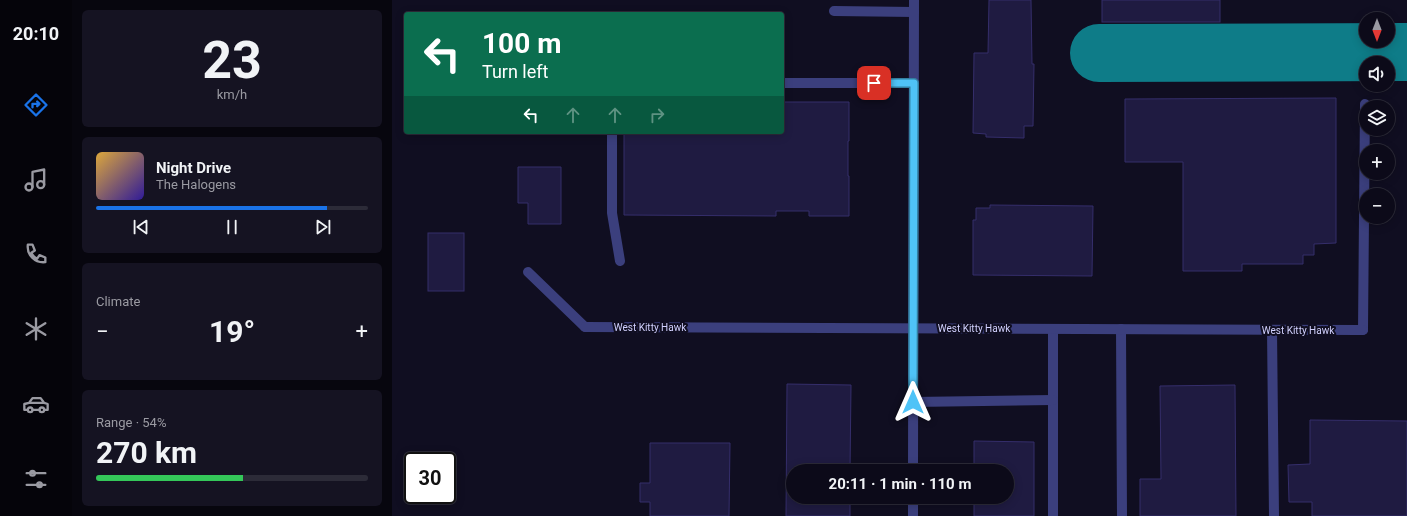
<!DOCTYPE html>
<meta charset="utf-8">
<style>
body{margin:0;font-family:Roboto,sans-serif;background:#151322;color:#f1f3f6;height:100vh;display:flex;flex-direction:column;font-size:15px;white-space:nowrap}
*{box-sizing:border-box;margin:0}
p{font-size:13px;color:#9a9aa2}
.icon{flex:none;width:22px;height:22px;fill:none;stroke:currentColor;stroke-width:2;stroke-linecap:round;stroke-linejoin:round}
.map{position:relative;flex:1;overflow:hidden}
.details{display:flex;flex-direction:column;gap:10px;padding:10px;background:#07060e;width:320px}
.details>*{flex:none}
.guide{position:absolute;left:12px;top:12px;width:380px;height:122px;border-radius:4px;box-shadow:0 2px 10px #0003,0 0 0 1px #2c2b38;background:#0b6e4f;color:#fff;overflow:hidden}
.needle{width:26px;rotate:180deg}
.buttons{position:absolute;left:967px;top:12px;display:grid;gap:8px}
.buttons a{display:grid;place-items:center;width:36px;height:36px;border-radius:50%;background:#0c0a19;box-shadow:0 2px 10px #0003,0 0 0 1px #2c2b38;font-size:20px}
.speed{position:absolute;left:12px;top:452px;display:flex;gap:8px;font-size:20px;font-weight:700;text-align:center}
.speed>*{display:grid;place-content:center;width:52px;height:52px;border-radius:50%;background:#0c0a19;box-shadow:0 2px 10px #0003,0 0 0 1px #2c2b38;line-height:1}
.speed .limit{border:2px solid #111;border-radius:6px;background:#fff;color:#111}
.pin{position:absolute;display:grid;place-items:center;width:34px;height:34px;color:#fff;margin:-17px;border-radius:8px;box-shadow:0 2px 6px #0006}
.me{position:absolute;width:44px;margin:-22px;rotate:0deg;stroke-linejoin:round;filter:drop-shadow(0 0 3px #0008)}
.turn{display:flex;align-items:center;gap:14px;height:84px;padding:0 12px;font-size:18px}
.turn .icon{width:52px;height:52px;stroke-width:2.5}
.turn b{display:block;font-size:28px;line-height:34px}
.lanes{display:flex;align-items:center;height:38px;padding:0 12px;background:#0003;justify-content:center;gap:20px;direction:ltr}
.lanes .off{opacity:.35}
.big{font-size:30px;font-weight:700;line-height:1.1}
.details .tile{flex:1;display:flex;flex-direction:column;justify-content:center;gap:6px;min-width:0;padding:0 14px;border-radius:6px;background:#151322}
.details .dial{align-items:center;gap:0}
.dial b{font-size:52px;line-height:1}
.song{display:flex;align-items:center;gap:12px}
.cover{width:48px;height:48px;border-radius:6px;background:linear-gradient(135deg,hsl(40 70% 55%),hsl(250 70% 35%))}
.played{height:4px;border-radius:2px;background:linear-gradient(90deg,#1a73e8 85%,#2c2b38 85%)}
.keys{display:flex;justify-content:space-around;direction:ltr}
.heat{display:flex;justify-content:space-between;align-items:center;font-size:22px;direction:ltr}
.charge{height:6px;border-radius:3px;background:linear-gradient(90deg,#34c759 54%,#2c2b38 0)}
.trip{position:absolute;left:394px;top:464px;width:228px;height:40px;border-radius:20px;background:#0c0a19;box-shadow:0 2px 10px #0003,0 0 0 1px #2c2b38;font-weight:700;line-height:40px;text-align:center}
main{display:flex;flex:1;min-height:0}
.tab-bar{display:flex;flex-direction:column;width:72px;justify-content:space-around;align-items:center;background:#05040a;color:#9a9aa2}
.tab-bar .icon{width:28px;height:28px}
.tab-bar .selected{color:#1a73e8}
.tab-bar b{font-size:18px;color:#f1f3f6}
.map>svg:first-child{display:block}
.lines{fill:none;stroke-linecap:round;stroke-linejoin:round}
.taxiway{stroke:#0e7c88;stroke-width:58}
.building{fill:#1f1b41;stroke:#352e6b}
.lane{stroke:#3b3f7d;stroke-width:10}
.street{stroke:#3b3f7d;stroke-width:10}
.route-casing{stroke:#337fa1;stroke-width:10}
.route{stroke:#4fc3f7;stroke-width:7}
.labels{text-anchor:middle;stroke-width:4;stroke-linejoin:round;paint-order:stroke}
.street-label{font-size:10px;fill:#d1d0fd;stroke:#100e21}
</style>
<main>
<nav class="tab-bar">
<b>20:10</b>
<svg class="icon selected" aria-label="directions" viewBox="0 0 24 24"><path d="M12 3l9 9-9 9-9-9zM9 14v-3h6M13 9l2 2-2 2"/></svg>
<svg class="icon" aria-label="music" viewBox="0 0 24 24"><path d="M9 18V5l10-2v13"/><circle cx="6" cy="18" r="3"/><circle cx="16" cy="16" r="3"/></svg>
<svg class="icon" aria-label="phone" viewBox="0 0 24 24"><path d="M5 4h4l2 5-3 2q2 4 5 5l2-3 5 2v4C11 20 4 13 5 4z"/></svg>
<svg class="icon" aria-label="climate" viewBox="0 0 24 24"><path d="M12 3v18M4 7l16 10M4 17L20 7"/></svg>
<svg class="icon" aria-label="car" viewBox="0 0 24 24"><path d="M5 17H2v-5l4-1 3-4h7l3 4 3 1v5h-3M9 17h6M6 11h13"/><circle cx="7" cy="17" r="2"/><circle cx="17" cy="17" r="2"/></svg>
<svg class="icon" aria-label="filters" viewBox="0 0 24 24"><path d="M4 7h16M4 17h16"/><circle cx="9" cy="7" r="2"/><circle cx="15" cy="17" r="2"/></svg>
</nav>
<section class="details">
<div class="tile dial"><b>23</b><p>km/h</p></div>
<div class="tile">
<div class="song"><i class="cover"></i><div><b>Night Drive</b><p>The Halogens</p></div></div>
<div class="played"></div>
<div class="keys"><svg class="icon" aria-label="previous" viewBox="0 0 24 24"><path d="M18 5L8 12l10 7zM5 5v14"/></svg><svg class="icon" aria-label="pause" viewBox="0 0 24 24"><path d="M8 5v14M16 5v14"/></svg><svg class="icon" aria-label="next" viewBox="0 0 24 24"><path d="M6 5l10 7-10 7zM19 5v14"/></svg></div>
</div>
<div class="tile"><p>Climate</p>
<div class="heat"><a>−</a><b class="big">19°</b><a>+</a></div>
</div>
<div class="tile"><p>Range · 54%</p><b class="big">270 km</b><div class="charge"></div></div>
</section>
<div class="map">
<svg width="1015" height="516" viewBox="0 0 1015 516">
<rect width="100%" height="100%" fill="#100e21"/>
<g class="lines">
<path class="taxiway" d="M 707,53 L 1015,52"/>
</g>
<g class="building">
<path d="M 597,0 L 639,0 L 640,64 L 642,64 L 641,126 L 632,126 L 632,138 L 594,137 L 594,134 L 581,133 L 582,53 L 596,53 Z"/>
<rect x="710" y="0" width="118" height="22"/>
<path d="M 944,98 L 944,243 L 922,244 L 922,255 L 911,255 L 911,264 L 850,264 L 850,271 L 791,271 L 791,162 L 733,162 L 733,99 Z"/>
<path d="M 390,102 L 457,102 L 457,141 L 456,141 L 456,176 L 457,176 L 457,216 L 417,216 L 417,211 L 384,211 L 384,216 L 232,215 L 232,132 L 390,132 Z"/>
<path d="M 126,167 L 169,167 L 169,224 L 136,224 L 136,203 L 126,203 Z"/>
<path d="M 598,205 L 701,206 L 700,276 L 581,275 L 581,220 L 584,220 L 584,208 L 598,208 Z"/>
<rect x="36" y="233" width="36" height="58"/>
<path d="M 395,384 L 459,385 L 458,471 L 401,471 L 401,497 L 458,497 L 458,516 L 394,516 Z"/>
<path d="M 843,385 L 844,516 L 748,516 L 748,479 L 769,479 L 768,386 Z"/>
<path d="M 918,420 L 1015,421 L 1015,516 L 920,516 L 920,502 L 897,502 L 896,465 L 918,464 Z"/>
<path d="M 582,441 L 642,442 L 642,516 L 582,516 L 582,497 L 615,497 L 615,471 L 582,471 Z"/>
<path d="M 258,443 L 338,443 L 337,516 L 258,516 L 258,502 L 248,502 L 248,483 L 258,483 Z"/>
</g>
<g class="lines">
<g class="lane">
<path d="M 442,11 L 522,12"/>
<path d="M 390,83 L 522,83"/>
<path d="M 220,132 L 220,213 L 228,261"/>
<path d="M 136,272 L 193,327"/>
<path d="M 661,329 L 661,516"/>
<path d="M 729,329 L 730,516"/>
<path d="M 880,330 L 882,516"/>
<path d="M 971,330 L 973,104"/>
<path d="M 521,402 L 661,400"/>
</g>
<g class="street">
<path d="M 193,327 L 971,330"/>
<path d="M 521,471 L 522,0"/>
<path d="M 521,516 L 521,497"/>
</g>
</g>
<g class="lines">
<defs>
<path id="route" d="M 482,83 L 522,83 L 521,402"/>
</defs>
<use href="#route" class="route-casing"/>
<use href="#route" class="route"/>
</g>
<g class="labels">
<g class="street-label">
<text x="258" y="331">West Kitty Hawk</text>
<text x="582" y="332">West Kitty Hawk</text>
<text x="906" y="334">West Kitty Hawk</text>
</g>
</g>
</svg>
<div class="buttons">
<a><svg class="needle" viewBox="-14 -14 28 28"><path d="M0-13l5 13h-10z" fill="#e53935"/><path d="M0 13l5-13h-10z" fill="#9a9aa2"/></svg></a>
<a><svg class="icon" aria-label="sound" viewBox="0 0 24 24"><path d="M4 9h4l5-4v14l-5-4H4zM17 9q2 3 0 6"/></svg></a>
<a><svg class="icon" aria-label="layers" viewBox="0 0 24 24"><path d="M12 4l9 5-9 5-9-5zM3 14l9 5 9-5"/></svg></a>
<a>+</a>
<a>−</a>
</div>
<div class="speed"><div class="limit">30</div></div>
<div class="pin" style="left:482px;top:83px;background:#d93025"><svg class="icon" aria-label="arrive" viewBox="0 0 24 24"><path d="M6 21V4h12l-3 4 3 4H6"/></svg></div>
<svg class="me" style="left:521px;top:402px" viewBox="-20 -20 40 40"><path d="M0-17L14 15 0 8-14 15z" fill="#4fc3f7" stroke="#fff" stroke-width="4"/></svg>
<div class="trip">20:11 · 1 min · 110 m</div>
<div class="guide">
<div class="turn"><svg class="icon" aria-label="left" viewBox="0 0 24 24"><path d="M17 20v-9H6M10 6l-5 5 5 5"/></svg><div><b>100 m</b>Turn left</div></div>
<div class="lanes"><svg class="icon" aria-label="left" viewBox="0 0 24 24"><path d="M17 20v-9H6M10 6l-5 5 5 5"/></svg><svg class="icon off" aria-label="ahead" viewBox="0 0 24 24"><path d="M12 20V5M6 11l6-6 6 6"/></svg><svg class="icon off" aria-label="ahead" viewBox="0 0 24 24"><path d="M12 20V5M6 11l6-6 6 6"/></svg><svg class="icon off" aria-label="right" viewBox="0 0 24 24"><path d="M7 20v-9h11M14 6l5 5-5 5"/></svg></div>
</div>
</div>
</main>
